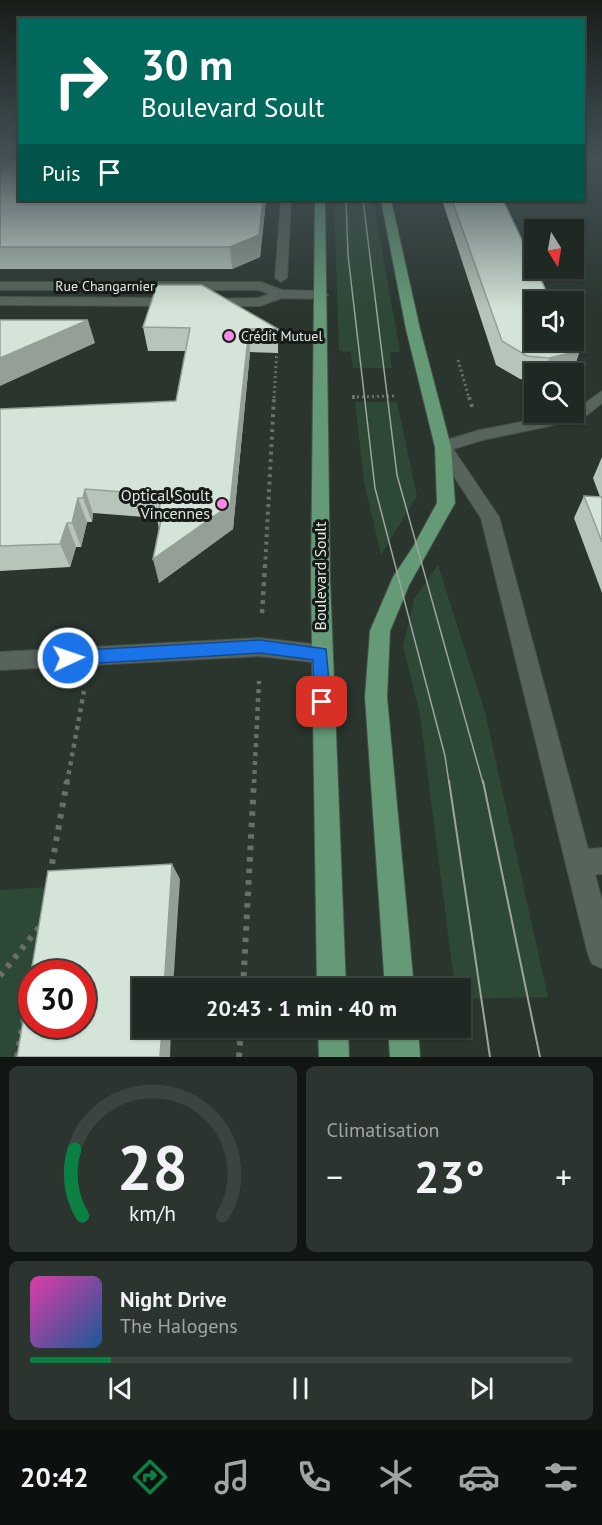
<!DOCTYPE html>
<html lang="fr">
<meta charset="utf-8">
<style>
body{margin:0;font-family:"PT Sans",sans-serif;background:#2c342f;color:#f1f3f6;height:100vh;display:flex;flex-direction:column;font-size:22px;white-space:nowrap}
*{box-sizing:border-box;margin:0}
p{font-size:20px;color:#a1a6a5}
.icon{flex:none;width:33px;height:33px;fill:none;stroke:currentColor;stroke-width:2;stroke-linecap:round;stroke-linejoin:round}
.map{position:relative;height:1057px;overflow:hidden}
.panel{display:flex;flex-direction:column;gap:9px;padding:9px;background:#111613;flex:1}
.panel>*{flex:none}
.banner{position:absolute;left:18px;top:18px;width:567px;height:183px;border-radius:0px;box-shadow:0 2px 4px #0004,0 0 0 2px #3c4440;background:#00695c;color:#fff;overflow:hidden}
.needle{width:39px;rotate:169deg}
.buttons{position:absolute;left:524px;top:219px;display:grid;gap:12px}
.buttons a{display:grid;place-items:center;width:60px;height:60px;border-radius:0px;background:#1f2822;box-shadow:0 2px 4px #0004,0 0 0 2px #3c4440;font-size:30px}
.speed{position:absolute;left:18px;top:960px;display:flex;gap:12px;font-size:30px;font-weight:700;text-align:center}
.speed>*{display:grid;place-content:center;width:78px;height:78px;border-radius:50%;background:#1f2822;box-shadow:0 2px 4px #0004,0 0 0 2px #3c4440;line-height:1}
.speed .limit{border:9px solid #d22;background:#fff;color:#111}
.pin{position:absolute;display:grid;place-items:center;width:51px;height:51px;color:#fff;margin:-26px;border-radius:12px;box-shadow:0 3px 9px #0006}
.me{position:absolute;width:66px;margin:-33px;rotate:87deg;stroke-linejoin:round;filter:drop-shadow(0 0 4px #0008)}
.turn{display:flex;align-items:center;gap:21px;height:126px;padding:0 24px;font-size:27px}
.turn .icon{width:78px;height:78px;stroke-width:2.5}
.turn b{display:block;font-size:42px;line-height:51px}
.then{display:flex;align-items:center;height:57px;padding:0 24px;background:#0003;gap:12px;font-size:22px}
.big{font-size:45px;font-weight:800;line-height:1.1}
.panel .tile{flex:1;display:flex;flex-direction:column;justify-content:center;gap:9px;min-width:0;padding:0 21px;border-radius:9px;background:#2c342f}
.panel .dial{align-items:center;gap:0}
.dial svg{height:156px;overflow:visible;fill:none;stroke:#3c4440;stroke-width:7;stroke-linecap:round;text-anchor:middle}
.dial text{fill:#f1f3f6;stroke:none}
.song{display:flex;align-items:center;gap:18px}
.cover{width:72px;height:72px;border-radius:9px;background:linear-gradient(135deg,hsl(320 70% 55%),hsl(210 70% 35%))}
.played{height:6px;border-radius:3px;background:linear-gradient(90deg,#0b8043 15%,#3c4440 15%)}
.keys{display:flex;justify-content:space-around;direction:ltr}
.heat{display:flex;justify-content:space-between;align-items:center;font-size:33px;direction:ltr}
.panel .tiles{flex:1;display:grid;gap:9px;grid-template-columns:1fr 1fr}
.tile:last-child{grid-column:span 2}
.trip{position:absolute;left:132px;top:978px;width:339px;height:60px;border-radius:0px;background:#1f2822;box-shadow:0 2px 4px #0004,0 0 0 2px #3c4440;font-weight:800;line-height:60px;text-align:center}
.tabs{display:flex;height:96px;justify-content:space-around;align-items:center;background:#0c100e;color:#a1a6a5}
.tabs .icon{width:42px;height:42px}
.tabs .current{color:#0b8043}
.tabs b{font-size:27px;color:#f1f3f6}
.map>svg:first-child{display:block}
.green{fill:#2e4836}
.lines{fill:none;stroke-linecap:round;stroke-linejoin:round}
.lane-casing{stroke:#48524a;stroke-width:2}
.street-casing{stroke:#48524a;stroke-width:2}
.primary-casing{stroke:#48524a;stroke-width:2}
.path-far3{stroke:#67716a;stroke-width:3;stroke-dasharray:2 3;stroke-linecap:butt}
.path-far2{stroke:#67716a;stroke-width:4;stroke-dasharray:3 4.5;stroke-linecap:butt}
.path-far1{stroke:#67716a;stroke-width:4.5;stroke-dasharray:4 5;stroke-linecap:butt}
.path{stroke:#67716a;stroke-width:6;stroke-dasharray:4.5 7;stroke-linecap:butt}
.lane{fill:#57645b;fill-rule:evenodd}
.street{fill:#57645b;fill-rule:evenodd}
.primary{fill:#659a77;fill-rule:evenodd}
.tram-far1{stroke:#9ca59f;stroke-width:1.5}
.tram{stroke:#9ca59f;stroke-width:2}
.wall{fill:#b6c4ba}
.shaded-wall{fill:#94a097}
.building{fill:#d4e4d8;stroke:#94a097;stroke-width:1.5;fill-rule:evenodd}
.route{fill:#1a73e8;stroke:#114b97;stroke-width:1.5}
.poi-dot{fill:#fa87e6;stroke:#161b17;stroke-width:2}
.labels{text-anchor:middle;stroke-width:6;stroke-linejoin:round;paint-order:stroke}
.far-street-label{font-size:14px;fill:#e0e8e2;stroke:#161b17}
.far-poi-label{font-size:14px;fill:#e0e8e2;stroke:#161b17;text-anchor:start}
.poi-label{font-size:16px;fill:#e0e8e2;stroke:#161b17;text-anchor:end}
.street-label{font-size:16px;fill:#e0e8e2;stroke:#161b17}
</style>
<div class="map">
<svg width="602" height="1057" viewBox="0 0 602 1057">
<rect width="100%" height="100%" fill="#29352d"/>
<g class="green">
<path d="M 334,200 L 373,200 L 400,352 L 390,352 L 392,368 L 353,368 L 351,352 L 339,351 Z"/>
<path d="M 355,402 L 397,402 L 417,496 L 381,555 L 364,482 Z"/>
<path d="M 438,565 L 485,712 L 548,997 L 461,999 L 460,988 L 455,988 L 420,715 L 403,646 L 414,599 Z"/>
<path d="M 63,886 L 32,974 L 32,1024 L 37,1057 L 0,1057 L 0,890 Z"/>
</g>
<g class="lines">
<defs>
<path id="lane" d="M 281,200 L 291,200 L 287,278 L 281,282 L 275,278 Z"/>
<g id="street">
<path d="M 0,282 L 261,282 L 282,290 L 322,291 L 328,295 L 322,299 L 282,298 L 260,306 L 209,306 L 205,305 L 205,299 L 258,298 L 269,294 L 259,290 L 0,290 Z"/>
<path d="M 0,297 L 175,298 L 181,302 L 175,306 L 0,305 Z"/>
<path d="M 602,391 L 602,403 L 582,419 L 483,440 L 453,449 L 499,517 L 588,849 L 602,848 L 602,874 L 595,874 L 602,901 L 602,968 L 592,964 L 588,954 L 481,518 L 435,447 L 437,443 L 480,430 L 573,412 Z"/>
<path d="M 259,638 L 321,645 L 328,648 L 332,654 L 328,660 L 321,663 L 259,656 L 0,670 L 0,652 Z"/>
</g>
<g id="primary">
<path d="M 315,200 L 325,200 L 330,579 L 346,988 L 317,988 L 311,579 Z"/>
<path d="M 381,200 L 391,200 L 420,329 L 451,447 L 455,503 L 409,585 L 390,631 L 387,697 L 414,988 L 385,988 L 365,697 L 370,631 L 393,577 L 413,547 L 437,503 L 435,447 L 406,329 Z"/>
<path d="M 318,1028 L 348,1028 L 349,1057 L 319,1057 Z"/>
<path d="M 388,1028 L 418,1028 L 420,1057 L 390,1057 Z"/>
</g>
</defs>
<use href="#lane" class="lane-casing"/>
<use href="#street" class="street-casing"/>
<use href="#primary" class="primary-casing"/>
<g class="path-far3">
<path d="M 458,360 L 469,398"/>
<path d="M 352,397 L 395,396"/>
<path d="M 274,398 L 277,348"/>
</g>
<g class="path-far2">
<path d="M 352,397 L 355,397"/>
<path d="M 469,397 L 472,407"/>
<path d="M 265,567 L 274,397"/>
</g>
<g class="path-far1">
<path d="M 262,613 L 265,566"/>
<path d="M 67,783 L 84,691"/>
<path d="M 254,783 L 259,681"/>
</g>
<g class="path">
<path d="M 50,875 L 67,781"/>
<path d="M 0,976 L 40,926"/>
<path d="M 243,988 L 254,781"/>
<path d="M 17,1057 L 27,999"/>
<path d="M 239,1057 L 241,1028"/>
</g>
<use href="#lane" class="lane"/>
<use href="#street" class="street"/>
<use href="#primary" class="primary"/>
<g class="tram-far1">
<path d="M 346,200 L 348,255 L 375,488 L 445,756 L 449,783"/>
<path d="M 363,200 L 397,475 L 483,783"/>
</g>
<g class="tram">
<path d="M 449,781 L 490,1057"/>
<path d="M 483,781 L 540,1057"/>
</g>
</g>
<g class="wall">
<path d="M 0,162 L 20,200 L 266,200 L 260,257 L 232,269 L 0,269 Z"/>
<path d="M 442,200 L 503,200 L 534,302 L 583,341 L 575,365 L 564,374 L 534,374 L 534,381 L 520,379 L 496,365 Z"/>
<path d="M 143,327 L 278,329 L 278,353 L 250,352 L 233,529 L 159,583 L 159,530 L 157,518 L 93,513 L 92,522 L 87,522 L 81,547 L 76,547 L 70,567 L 0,571 L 0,409 L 176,401 L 186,351 L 148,351 Z"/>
<path d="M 602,457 L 602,593 L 574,518 L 584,496 L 600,497 L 593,478 Z"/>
</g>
<g class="shaded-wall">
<path d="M 263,200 L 266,200 L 260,257 L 232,269 L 230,247 Z"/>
<path d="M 88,320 L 95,343 L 0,386 L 0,358 Z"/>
<path d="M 249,329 L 250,352 L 233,529 L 159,583 L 153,559 Z"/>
<path d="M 583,341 L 575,365 L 564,374 L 544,374 L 549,358 Z"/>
<path d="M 85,489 L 93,513 L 92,522 L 83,498 Z"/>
<path d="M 78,498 L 87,522 L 81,547 L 72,523 Z"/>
<path d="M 67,523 L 76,547 L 70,567 L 60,544 Z"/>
<path d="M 172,864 L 180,879 L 173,988 L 164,988 Z"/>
<path d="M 162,1028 L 171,1028 L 170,1057 L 160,1057 Z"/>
</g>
<g class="building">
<path d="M 0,162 L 20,162 L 20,200 L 263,200 L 259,235 L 230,247 L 0,247 Z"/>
<path d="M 452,200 L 503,200 L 534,265 L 534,268 L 536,268 L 551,302 L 534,302 L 534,340 L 573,340 L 573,320 L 583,341 L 566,354 L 549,358 L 527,356 L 502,341 Z"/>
<path d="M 157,285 L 202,285 L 278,329 L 249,329 L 230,505 L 153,559 L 161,520 L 157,520 L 162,495 L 85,489 L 83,498 L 78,498 L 72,523 L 67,523 L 60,544 L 0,546 L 0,409 L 176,401 L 190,328 L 143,327 Z"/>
<path d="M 0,320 L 88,320 L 0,358 Z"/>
<path d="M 584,496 L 602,497 L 602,542 Z"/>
<path d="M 172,864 L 164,988 L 142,988 L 142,1028 L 162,1028 L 160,1057 L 17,1057 L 48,871 ZM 32,974 L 82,974 L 82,1024 L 32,1024 Z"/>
</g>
<linearGradient id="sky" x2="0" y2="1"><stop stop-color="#171d19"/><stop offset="0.52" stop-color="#435157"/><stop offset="1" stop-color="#435157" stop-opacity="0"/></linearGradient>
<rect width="602" height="310" fill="url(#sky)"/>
<path class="route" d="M 260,640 L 326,649 L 331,702 L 328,707 L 322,709 L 316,707 L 314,702 L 313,660 L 260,653 L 68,665 L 62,663 L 60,658 L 62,653 L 68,651 Z"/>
<g class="poi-dot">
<circle cx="229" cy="336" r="6"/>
<circle cx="222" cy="504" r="6"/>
</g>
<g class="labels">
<g class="far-street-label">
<text x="105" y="291">Rue Changarnier</text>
</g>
<g class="far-poi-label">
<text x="241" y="341">Crédit Mutuel</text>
</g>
<g class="poi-label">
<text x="210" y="501">Optical Soult<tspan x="210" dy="18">Vincennes</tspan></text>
</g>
<g class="street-label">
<text transform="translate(320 576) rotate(-90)" y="6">Boulevard Soult</text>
</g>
</g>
</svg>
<div class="buttons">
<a><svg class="needle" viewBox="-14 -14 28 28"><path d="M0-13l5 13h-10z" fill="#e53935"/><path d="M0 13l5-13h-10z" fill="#a1a6a5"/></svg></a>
<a><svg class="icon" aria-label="sound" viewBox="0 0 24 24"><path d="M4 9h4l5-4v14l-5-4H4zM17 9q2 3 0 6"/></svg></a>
<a><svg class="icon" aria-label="search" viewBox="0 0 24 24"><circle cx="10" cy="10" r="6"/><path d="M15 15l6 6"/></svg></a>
</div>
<div class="speed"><div class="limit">30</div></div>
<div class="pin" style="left:322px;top:702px;background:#d93025"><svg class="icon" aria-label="arrive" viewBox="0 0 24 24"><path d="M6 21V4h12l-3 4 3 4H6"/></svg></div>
<svg class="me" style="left:68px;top:658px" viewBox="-20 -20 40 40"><circle r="17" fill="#1a73e8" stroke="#fff" stroke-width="3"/><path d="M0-11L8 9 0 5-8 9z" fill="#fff"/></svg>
<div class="trip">20:43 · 1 min · 40 m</div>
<div class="banner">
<div class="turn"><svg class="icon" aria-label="right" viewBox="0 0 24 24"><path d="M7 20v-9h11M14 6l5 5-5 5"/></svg><div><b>30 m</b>Boulevard Soult</div></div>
<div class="then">Puis<svg class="icon" aria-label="arrive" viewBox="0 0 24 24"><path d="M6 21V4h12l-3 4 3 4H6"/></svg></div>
</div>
</div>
<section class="panel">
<div class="tiles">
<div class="tile dial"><svg viewBox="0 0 100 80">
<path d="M14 69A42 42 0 1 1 86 69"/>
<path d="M14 69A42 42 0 0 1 10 35" stroke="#0b8043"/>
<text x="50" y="56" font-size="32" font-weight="700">28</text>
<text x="50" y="72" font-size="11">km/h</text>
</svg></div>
<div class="tile"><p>Climatisation</p>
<div class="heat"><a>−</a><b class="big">23°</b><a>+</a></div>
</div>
<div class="tile">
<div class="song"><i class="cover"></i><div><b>Night Drive</b><p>The Halogens</p></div></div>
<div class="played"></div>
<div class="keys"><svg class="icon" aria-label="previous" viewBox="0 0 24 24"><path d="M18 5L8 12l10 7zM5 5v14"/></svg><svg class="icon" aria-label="pause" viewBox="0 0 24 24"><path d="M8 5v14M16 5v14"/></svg><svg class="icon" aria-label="next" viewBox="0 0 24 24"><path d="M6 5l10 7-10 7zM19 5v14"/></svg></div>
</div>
</div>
</section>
<nav class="tabs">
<b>20:42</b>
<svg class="icon current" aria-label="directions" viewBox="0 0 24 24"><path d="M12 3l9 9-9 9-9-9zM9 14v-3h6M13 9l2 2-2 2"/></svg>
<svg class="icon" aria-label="music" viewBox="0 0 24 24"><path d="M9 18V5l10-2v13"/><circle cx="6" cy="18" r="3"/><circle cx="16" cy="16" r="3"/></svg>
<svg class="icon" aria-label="phone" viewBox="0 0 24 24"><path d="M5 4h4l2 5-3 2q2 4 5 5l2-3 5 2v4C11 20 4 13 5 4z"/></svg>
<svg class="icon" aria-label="climate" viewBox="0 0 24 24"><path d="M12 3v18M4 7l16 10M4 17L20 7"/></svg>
<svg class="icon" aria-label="car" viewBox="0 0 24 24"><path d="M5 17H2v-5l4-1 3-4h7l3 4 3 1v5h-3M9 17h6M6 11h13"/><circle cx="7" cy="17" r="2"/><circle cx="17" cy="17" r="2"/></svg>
<svg class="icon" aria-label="filters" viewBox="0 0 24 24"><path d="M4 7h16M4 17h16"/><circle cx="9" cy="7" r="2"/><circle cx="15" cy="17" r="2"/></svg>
</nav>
